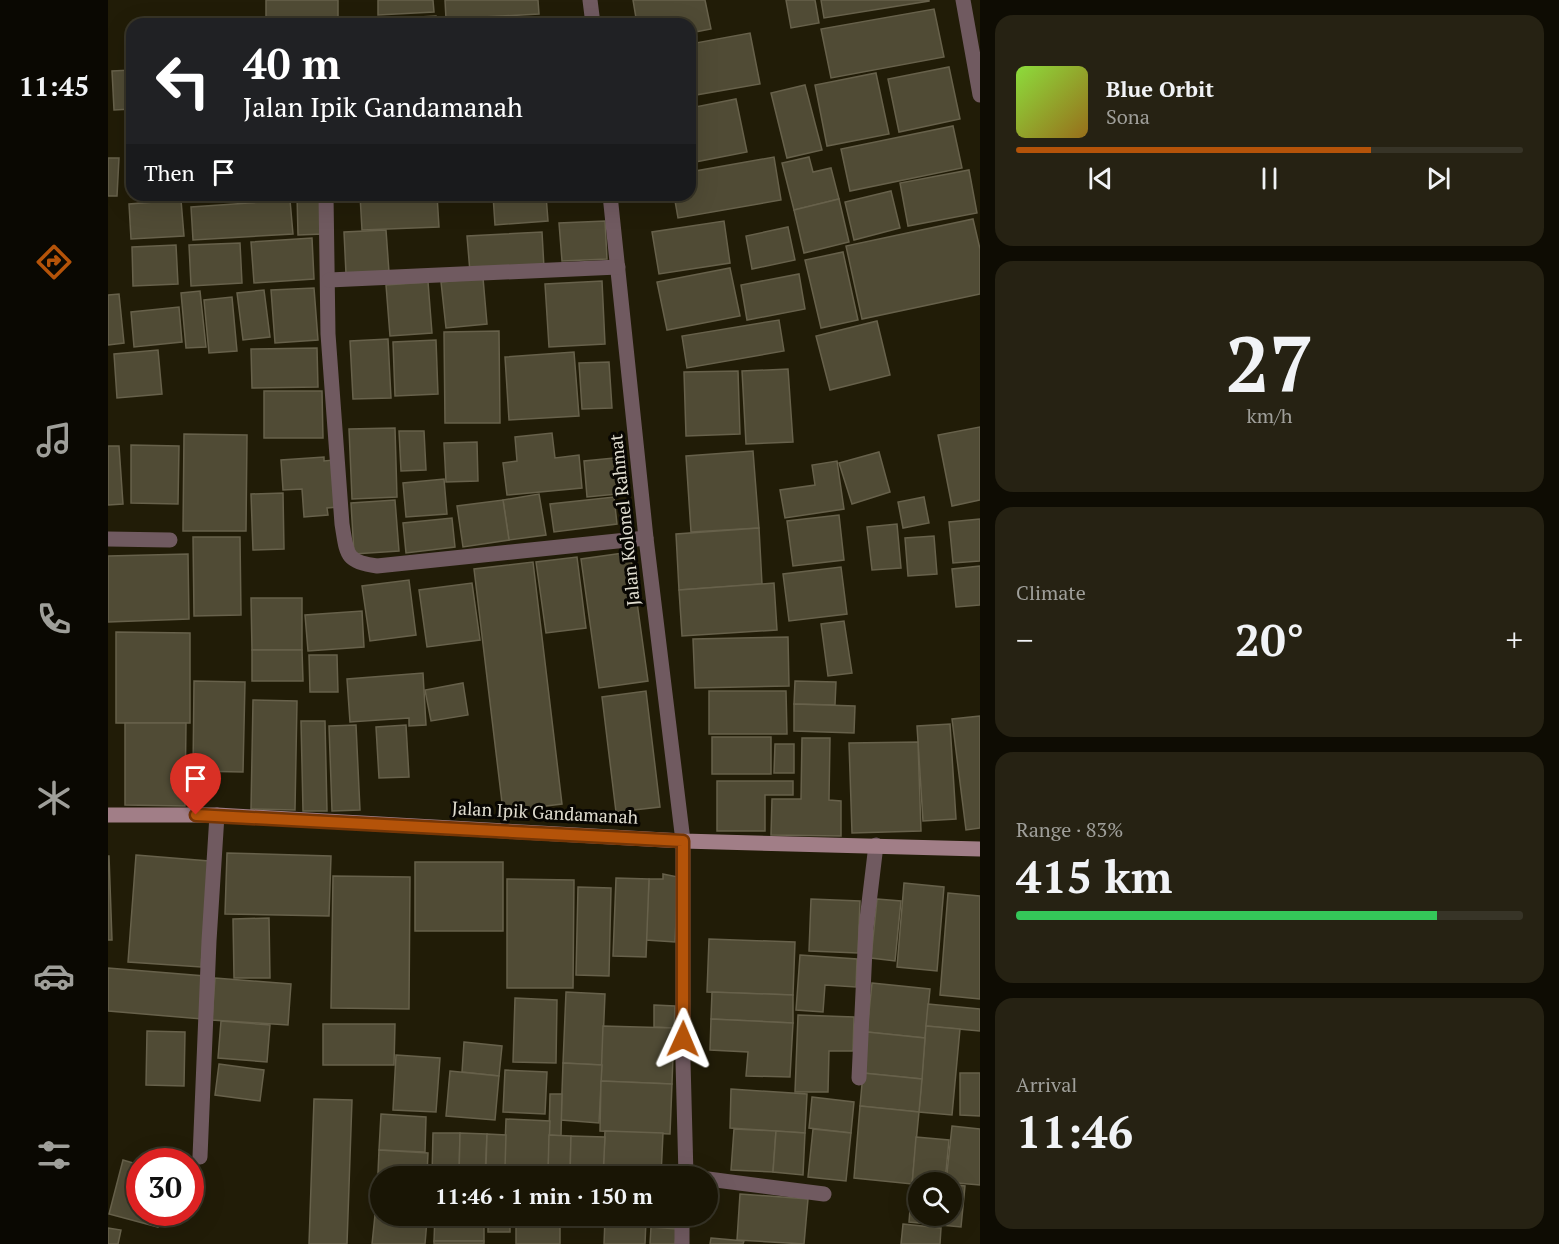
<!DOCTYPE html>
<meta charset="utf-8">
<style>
body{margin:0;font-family:"PT Serif",serif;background:#262213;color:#f1f3f6;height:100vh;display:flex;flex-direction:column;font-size:22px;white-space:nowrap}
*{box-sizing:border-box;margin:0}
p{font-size:20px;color:#9f9f9a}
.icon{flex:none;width:33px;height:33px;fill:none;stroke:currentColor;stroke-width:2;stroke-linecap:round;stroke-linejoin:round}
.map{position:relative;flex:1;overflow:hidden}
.panel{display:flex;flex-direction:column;gap:15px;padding:15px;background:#0e0c03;width:579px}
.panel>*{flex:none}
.hud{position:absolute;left:18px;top:18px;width:570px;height:183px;border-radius:18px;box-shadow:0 6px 24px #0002,0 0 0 2px #373427;background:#202124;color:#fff;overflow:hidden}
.controls{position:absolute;left:800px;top:1172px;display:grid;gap:12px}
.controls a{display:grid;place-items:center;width:54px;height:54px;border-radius:50%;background:#191505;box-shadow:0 6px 24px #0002,0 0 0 2px #373427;font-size:30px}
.speed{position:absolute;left:18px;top:1148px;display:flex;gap:12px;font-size:30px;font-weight:700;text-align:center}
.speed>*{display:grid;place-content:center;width:78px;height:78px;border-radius:50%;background:#191505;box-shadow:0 6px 24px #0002,0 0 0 2px #373427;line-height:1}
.speed .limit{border:9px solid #d22;background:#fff;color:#111}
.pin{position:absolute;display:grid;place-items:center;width:51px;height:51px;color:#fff;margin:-62px -26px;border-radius:50% 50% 50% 0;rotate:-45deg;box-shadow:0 0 6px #0007}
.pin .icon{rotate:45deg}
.me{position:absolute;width:66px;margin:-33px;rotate:1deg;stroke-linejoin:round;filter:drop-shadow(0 0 4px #0008)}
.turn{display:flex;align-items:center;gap:21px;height:126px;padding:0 18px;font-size:27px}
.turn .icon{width:78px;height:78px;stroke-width:2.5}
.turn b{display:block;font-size:42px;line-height:51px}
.then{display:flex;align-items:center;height:57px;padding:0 18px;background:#0003;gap:12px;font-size:22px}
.big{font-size:45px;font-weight:700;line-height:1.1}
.panel .widget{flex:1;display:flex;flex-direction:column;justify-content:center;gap:9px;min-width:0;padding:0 21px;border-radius:18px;background:#262213}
.panel .dial{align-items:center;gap:0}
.dial b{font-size:78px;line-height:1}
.song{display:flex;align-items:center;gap:18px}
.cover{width:72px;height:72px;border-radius:9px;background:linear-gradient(135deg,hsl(90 70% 55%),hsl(40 70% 35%))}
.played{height:6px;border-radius:3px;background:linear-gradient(90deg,#b45309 70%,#373427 70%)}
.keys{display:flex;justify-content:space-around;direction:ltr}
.heat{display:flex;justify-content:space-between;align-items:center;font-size:33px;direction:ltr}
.charge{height:9px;border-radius:4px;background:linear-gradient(90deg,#34c759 83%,#373427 0)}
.trip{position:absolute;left:262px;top:1166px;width:348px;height:60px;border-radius:30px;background:#191505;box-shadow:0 6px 24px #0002,0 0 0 2px #373427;font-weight:700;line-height:60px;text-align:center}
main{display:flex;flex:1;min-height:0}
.tabs{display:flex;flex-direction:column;width:108px;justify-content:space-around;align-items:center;background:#0a0802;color:#9f9f9a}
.tabs .icon{width:42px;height:42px}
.tabs .current{color:#b45309}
.tabs b{font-size:27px;color:#f1f3f6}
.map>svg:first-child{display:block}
.building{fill:#504b35;stroke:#67614b;stroke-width:1.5}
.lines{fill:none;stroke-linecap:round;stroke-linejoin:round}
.street{stroke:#705a60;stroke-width:15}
.secondary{stroke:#a17e87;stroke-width:15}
.route-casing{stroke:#753606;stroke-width:15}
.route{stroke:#b45309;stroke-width:10}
.labels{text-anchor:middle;stroke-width:6;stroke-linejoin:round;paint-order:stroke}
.street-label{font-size:18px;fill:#e0ddd0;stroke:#080602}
</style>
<main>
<nav class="tabs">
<b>11:45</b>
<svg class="icon current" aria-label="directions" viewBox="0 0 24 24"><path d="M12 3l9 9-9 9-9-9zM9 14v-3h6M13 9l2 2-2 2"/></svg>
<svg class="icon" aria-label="music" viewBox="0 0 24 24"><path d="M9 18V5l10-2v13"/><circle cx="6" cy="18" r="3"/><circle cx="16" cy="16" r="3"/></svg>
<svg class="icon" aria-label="phone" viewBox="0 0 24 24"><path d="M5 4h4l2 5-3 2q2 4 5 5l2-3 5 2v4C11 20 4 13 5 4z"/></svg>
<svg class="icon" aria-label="climate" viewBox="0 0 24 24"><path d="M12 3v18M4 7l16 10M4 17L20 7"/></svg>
<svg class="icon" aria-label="car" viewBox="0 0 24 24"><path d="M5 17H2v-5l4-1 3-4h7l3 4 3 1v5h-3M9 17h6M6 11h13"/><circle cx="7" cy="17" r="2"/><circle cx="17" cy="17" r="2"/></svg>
<svg class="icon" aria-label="filters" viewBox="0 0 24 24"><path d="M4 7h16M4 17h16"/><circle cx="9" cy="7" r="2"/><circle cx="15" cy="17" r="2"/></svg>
</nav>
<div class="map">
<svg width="872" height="1244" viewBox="0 0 872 1244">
<rect width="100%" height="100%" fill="#211c07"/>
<g class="building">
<rect x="158" y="0" width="72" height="24"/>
<path d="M 270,0 L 325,0 L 326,12 L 270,15 Z"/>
<path d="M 337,0 L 430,0 L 431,14 L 338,19 Z"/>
<path d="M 525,0 L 597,0 L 603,29 L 582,33 L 582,24 L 529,24 Z"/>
<path d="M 678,0 L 707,0 L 711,23 L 683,28 Z"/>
<path d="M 713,0 L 821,0 L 821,1 L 716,18 Z"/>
<path d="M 826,9 L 836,57 L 723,78 L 713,29 Z"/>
<path d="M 328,16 L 329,24 L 275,24 L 275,19 Z"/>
<path d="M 642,33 L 652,84 L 582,96 L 582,44 Z"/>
<path d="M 841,67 L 852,119 L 791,132 L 780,79 Z"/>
<path d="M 24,70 L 24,109 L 6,110 L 4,71 Z"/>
<path d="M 768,73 L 781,134 L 719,146 L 707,85 Z"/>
<path d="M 697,85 L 714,150 L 679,158 L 663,93 Z"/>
<path d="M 628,99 L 639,152 L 582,163 L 582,108 Z"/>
<path d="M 845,126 L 854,168 L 742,191 L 733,149 Z"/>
<path d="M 666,157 L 673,200 L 570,218 L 566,195 L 582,195 L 582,172 Z"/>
<path d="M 701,157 L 705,172 L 723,168 L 731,199 L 686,210 L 674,163 Z"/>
<path d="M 0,158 L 11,158 L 9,196 L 0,196 Z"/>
<path d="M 861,170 L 869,213 L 800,226 L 792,183 Z"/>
<path d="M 783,191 L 792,228 L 746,240 L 737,202 Z"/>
<path d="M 189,195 L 213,195 L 215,234 L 190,235 Z"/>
<path d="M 252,195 L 329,195 L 331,227 L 254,230 Z"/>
<path d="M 385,195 L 438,195 L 440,221 L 387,225 Z"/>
<path d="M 731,199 L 741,242 L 696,253 L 686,210 Z"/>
<path d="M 73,200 L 76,236 L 23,239 L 21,204 Z"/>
<path d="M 182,200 L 185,234 L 85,240 L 83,207 Z"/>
<path d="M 865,219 L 872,249 L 872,294 L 754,319 L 738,246 Z"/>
<path d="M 497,221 L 499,259 L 454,261 L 451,223 Z"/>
<path d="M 616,221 L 622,263 L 551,274 L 544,232 Z"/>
<path d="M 680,227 L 687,260 L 644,269 L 638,236 Z"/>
<path d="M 278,230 L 281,272 L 238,274 L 236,232 Z"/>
<path d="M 434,232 L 436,268 L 362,272 L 359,236 Z"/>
<path d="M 204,238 L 206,279 L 146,283 L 143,242 Z"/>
<path d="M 132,243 L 134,283 L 83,286 L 81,245 Z"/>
<path d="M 68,245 L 70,284 L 25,286 L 24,247 Z"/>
<path d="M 735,252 L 750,320 L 713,328 L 697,260 Z"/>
<path d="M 622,268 L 632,316 L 559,330 L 549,282 Z"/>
<path d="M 691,274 L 697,309 L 639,320 L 633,285 Z"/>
<path d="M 375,278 L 379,324 L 338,328 L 333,282 Z"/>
<path d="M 494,281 L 497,344 L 441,347 L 437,284 Z"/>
<path d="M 320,282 L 324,333 L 282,336 L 278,285 Z"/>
<path d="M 206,288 L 210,340 L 167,343 L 163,290 Z"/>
<path d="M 156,290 L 162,337 L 135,340 L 129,293 Z"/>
<path d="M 92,291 L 98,347 L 78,348 L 73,293 Z"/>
<path d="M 11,294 L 16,343 L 0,345 L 0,295 Z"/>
<path d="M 124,297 L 129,351 L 101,353 L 96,300 Z"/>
<path d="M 71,307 L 74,342 L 26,347 L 23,312 Z"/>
<path d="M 671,320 L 676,351 L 579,368 L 574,336 Z"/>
<path d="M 769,321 L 782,375 L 722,390 L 708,336 Z"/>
<path d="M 391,331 L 392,423 L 337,423 L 336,332 Z"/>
<path d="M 280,339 L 283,398 L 245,399 L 242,341 Z"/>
<path d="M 328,340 L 330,394 L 287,396 L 285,342 Z"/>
<path d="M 209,348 L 210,387 L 144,388 L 143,349 Z"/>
<path d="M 50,350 L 54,394 L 9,398 L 6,354 Z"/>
<path d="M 466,352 L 471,416 L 401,420 L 397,357 Z"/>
<path d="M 501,362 L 504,408 L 474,409 L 471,363 Z"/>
<path d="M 680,369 L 685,442 L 638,444 L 634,371 Z"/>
<path d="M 630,371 L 632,434 L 578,436 L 576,372 Z"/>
<path d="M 156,391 L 214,391 L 215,438 L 156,438 Z"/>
<path d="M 872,427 L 872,500 L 844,506 L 830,435 Z"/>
<path d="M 287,428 L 289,497 L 244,499 L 241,429 Z"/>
<path d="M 291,431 L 316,431 L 318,470 L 293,471 Z"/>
<path d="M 444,433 L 447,458 L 471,455 L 474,488 L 399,495 L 395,463 L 409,461 L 407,437 Z"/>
<path d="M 76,434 L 139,435 L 138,531 L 75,531 Z"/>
<path d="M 369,442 L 370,481 L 338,482 L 336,443 Z"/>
<path d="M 23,445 L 71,446 L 70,504 L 23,503 Z"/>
<path d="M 0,446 L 11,446 L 15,504 L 0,505 Z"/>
<path d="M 645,451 L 651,528 L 583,532 L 578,456 Z"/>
<path d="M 771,452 L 782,492 L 744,504 L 731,463 Z"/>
<path d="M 216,457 L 216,461 L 226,460 L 230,507 L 219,508 L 220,515 L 196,517 L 194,489 L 175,490 L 173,460 Z"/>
<path d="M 516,457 L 519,493 L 479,497 L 476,461 Z"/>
<path d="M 729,461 L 736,509 L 677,518 L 672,490 L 707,485 L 704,465 Z"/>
<path d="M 336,479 L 339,514 L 298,517 L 295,483 Z"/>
<path d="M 175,493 L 176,549 L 145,550 L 143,494 Z"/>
<path d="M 431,494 L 438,535 L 401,540 L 395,500 Z"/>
<path d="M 506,497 L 509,524 L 446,532 L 442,504 Z"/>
<path d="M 816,497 L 821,523 L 795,528 L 790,502 Z"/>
<path d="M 287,500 L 291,551 L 246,554 L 243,503 Z"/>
<path d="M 395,500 L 401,540 L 355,547 L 349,506 Z"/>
<path d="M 731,515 L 736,560 L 685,566 L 679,521 Z"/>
<path d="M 344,518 L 347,547 L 298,553 L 295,523 Z"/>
<path d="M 872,519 L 872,561 L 845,563 L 841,522 Z"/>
<path d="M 789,524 L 793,568 L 764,570 L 759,527 Z"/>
<path d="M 651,528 L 654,584 L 571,590 L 568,534 Z"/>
<path d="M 826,536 L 829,574 L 800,576 L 797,538 Z"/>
<path d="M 85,537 L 132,537 L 133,615 L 86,616 Z"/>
<path d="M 522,552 L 540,681 L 491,688 L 473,559 Z"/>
<path d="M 80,554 L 81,619 L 0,622 L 0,556 Z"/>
<path d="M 469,557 L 478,628 L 438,633 L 428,562 Z"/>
<path d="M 425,562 L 454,804 L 395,811 L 366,569 Z"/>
<path d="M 872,566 L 872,605 L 848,607 L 844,569 Z"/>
<path d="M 733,567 L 739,614 L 681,621 L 675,574 Z"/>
<path d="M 301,580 L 308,635 L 262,641 L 254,586 Z"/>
<path d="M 364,583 L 372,640 L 319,647 L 311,590 Z"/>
<path d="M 666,583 L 669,630 L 574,636 L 571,590 Z"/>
<path d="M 143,598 L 194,598 L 194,650 L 144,650 Z"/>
<path d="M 254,611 L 256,647 L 200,651 L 197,615 Z"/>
<path d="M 736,621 L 744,673 L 720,676 L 713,624 Z"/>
<path d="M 8,632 L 82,633 L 82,723 L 8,723 Z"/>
<path d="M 680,637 L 681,686 L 587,688 L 585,639 Z"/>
<path d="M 144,650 L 194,650 L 195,681 L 144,681 Z"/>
<path d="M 201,655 L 229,655 L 230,692 L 202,692 Z"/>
<path d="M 315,673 L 318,725 L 301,726 L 301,718 L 242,722 L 239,679 Z"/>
<path d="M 86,681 L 137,682 L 135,772 L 85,771 Z"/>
<path d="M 687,681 L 728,682 L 727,705 L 686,704 Z"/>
<path d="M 355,683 L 360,715 L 323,721 L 317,690 Z"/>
<path d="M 538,691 L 552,807 L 508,812 L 494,697 Z"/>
<path d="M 601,691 L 678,691 L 679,734 L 601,734 Z"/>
<path d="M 145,700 L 189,701 L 187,810 L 143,809 Z"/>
<path d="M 686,704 L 747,706 L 746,733 L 686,731 Z"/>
<path d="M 872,716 L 872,828 L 858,830 L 844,719 Z"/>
<path d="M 193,721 L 217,721 L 219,811 L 195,811 Z"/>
<path d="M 17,723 L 78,723 L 77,806 L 17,805 Z"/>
<path d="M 842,724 L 848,819 L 815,821 L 809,726 Z"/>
<path d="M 248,725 L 252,810 L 224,811 L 221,726 Z"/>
<path d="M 298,725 L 301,777 L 271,778 L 268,727 Z"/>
<rect x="604" y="737" width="59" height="37"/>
<path d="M 694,738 L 722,738 L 721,800 L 733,801 L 733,836 L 663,835 L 664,799 L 693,799 Z"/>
<path d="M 810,742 L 813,831 L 744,833 L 741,743 Z"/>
<path d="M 667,744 L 686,744 L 686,773 L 666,773 Z"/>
<path d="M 609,781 L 685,781 L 685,795 L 657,795 L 657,831 L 609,831 Z"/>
<path d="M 119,853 L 223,856 L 221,916 L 117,914 Z"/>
<path d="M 28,855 L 101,861 L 93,967 L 20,962 Z"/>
<path d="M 0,856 L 1,856 L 4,940 L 0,940 Z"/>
<rect x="307" y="862" width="88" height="69"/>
<path d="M 555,874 L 570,877 L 567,942 L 538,940 L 541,879 L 555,879 Z"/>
<path d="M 225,876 L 302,877 L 301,1009 L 223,1008 Z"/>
<path d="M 508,878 L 541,879 L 538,957 L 505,956 Z"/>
<path d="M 399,879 L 466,880 L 465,988 L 399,988 Z"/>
<path d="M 796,883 L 836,887 L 829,971 L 789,967 Z"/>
<path d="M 470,887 L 503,888 L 501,976 L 468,975 Z"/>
<path d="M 840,893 L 872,896 L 872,999 L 832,995 Z"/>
<path d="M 703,899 L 752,901 L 750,953 L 701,951 Z"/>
<path d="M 769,899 L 793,901 L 787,961 L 763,958 Z"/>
<path d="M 161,918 L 162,978 L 126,978 L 125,919 Z"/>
<path d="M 601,939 L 687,942 L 685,995 L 599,992 Z"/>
<path d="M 692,955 L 749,959 L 748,987 L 717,985 L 715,1012 L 688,1010 Z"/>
<path d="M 0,968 L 97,976 L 94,1019 L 0,1011 Z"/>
<path d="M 107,978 L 183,984 L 180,1025 L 104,1020 Z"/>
<path d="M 764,983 L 822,989 L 817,1038 L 759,1032 Z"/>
<path d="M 458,992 L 497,994 L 494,1065 L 455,1063 Z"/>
<path d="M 604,992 L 685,995 L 685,1023 L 603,1019 Z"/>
<path d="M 407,998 L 449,1000 L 448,1063 L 405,1062 Z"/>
<path d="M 820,1004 L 872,1009 L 872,1031 L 818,1026 Z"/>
<path d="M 546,1005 L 567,1006 L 566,1028 L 546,1027 Z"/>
<path d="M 690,1015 L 746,1017 L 745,1051 L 721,1051 L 720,1092 L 687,1092 Z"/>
<path d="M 603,1019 L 685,1023 L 682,1077 L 638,1076 L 640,1052 L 602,1050 Z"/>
<path d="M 113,1021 L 162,1025 L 159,1062 L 110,1058 Z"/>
<path d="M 215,1024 L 287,1024 L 286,1065 L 215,1065 Z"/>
<path d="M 495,1026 L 566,1028 L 564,1084 L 493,1081 Z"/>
<path d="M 818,1026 L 852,1029 L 844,1115 L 811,1112 Z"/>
<path d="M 39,1031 L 77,1032 L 76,1086 L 38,1085 Z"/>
<path d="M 759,1032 L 817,1038 L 814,1079 L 755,1073 Z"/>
<path d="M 356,1042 L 394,1046 L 391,1076 L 354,1072 Z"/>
<path d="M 288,1055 L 332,1058 L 328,1112 L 285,1110 Z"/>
<path d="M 455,1063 L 494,1065 L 491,1123 L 453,1120 Z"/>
<path d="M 111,1064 L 156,1070 L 152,1101 L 107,1095 Z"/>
<path d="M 397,1070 L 439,1072 L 437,1114 L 395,1112 Z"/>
<path d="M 342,1071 L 391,1076 L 387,1120 L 338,1116 Z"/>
<path d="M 755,1073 L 814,1079 L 811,1112 L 752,1106 Z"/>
<path d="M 852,1073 L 872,1073 L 872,1116 L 852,1115 Z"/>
<path d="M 493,1081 L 564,1084 L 562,1134 L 492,1131 Z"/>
<path d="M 623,1089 L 699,1094 L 697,1133 L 622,1128 Z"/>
<path d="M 442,1094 L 454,1094 L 453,1136 L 441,1135 Z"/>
<path d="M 704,1097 L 746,1102 L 743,1133 L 701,1128 Z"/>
<path d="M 206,1099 L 244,1100 L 239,1244 L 201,1244 Z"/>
<path d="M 752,1106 L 811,1112 L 804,1184 L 746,1178 Z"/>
<path d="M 273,1114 L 318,1117 L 317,1152 L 271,1150 Z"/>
<path d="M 398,1119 L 442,1121 L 440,1175 L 396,1173 Z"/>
<path d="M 844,1126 L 872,1129 L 872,1185 L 838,1182 Z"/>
<path d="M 626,1129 L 668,1131 L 665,1172 L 623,1170 Z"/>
<path d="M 705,1129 L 743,1133 L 738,1181 L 700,1177 Z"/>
<path d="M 497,1131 L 555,1133 L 553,1176 L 495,1176 Z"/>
<path d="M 668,1131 L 697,1133 L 695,1175 L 665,1172 Z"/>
<path d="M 325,1133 L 352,1133 L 351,1176 L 324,1176 Z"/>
<path d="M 352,1133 L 379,1134 L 377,1176 L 351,1176 Z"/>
<path d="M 379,1134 L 398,1135 L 397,1168 L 378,1167 Z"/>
<path d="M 441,1135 L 463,1136 L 462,1176 L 440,1175 Z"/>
<path d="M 463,1136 L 497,1137 L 495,1176 L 462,1176 Z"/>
<path d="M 808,1137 L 841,1140 L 837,1182 L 810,1182 L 810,1215 L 843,1215 L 843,1184 L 857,1186 L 853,1227 L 801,1222 Z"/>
<path d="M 271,1150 L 320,1153 L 319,1175 L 270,1173 Z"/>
<path d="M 15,1160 L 32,1165 L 32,1212 L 54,1212 L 50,1227 L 1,1214 Z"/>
<path d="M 269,1179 L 273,1179 L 273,1215 L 320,1215 L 319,1220 L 267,1215 Z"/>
<path d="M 632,1194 L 700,1199 L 696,1244 L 629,1240 Z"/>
<path d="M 267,1215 L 319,1220 L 317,1244 L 264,1244 Z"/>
<path d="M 327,1215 L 376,1215 L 376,1241 L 326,1241 Z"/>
<rect x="380" y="1215" width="22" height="17"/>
<rect x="408" y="1215" width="44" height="29"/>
<path d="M 493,1215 L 542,1215 L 541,1220 L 493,1218 Z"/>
<path d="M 542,1215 L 563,1215 L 563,1221 L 541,1220 Z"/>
<path d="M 497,1219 L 538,1220 L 537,1244 L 496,1244 Z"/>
<path d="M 795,1224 L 833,1228 L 832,1244 L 793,1244 Z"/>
<path d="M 543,1227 L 569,1229 L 567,1244 L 542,1244 Z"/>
<path d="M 0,1228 L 13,1230 L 10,1244 L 0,1244 Z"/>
<path d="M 603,1238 L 636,1241 L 635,1244 L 602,1244 Z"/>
<rect x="326" y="1241" width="50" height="3"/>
</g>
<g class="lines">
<g class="street">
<path d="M 482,0 L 485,24"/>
<path d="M 855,0 L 872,95"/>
<path d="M 218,195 L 220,334 L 234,524 C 239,554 237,562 269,566 L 538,538"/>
<path d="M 502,195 L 538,538 L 575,841 L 575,1061 L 578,1176"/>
<path d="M 221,280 L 510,267"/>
<path d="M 0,539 L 62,540"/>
<path d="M 751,1078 L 758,928 L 768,845"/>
<path d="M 92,1157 L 101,941 L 109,815"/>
<path d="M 600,1179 L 716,1194"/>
<path d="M 574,1215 L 574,1244"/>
</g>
<path class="secondary" d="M 0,815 L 109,815 L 575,841 L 872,849"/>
</g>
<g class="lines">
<defs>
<path id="route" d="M 88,815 L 575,841 L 575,1039"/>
</defs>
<use href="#route" class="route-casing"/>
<use href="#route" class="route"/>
</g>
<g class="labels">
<g class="street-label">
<text transform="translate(517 520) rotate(-96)" y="6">Jalan Kolonel Rahmat</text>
<text transform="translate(437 813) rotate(3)" y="6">Jalan Ipik Gandamanah</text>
</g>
</g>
</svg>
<div class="controls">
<a><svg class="icon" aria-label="search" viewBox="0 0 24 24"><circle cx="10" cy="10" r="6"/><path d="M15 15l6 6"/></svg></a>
</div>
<div class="speed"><div class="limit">30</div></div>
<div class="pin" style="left:88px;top:815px;background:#d93025"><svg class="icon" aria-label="arrive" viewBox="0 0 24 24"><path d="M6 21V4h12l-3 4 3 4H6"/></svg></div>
<svg class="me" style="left:575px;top:1039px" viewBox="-20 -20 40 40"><path d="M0-17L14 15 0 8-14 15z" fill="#b45309" stroke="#fff" stroke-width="4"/></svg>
<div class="trip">11:46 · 1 min · 150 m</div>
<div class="hud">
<div class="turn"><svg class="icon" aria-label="left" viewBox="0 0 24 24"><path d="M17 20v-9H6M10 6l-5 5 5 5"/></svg><div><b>40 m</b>Jalan Ipik Gandamanah</div></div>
<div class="then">Then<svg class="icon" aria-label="arrive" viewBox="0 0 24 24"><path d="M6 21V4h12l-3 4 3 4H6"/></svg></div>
</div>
</div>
<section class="panel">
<div class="widget">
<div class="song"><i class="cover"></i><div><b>Blue Orbit</b><p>Sona</p></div></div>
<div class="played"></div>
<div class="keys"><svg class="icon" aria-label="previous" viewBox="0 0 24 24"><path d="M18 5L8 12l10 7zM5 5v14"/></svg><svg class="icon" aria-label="pause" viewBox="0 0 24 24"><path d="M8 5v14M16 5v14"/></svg><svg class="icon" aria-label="next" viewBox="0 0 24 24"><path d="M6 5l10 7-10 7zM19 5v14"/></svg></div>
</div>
<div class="widget dial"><b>27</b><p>km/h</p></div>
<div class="widget"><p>Climate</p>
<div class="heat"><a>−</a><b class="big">20°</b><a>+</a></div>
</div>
<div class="widget"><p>Range · 83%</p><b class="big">415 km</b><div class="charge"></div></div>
<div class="widget"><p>Arrival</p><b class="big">11:46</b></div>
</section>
</main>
